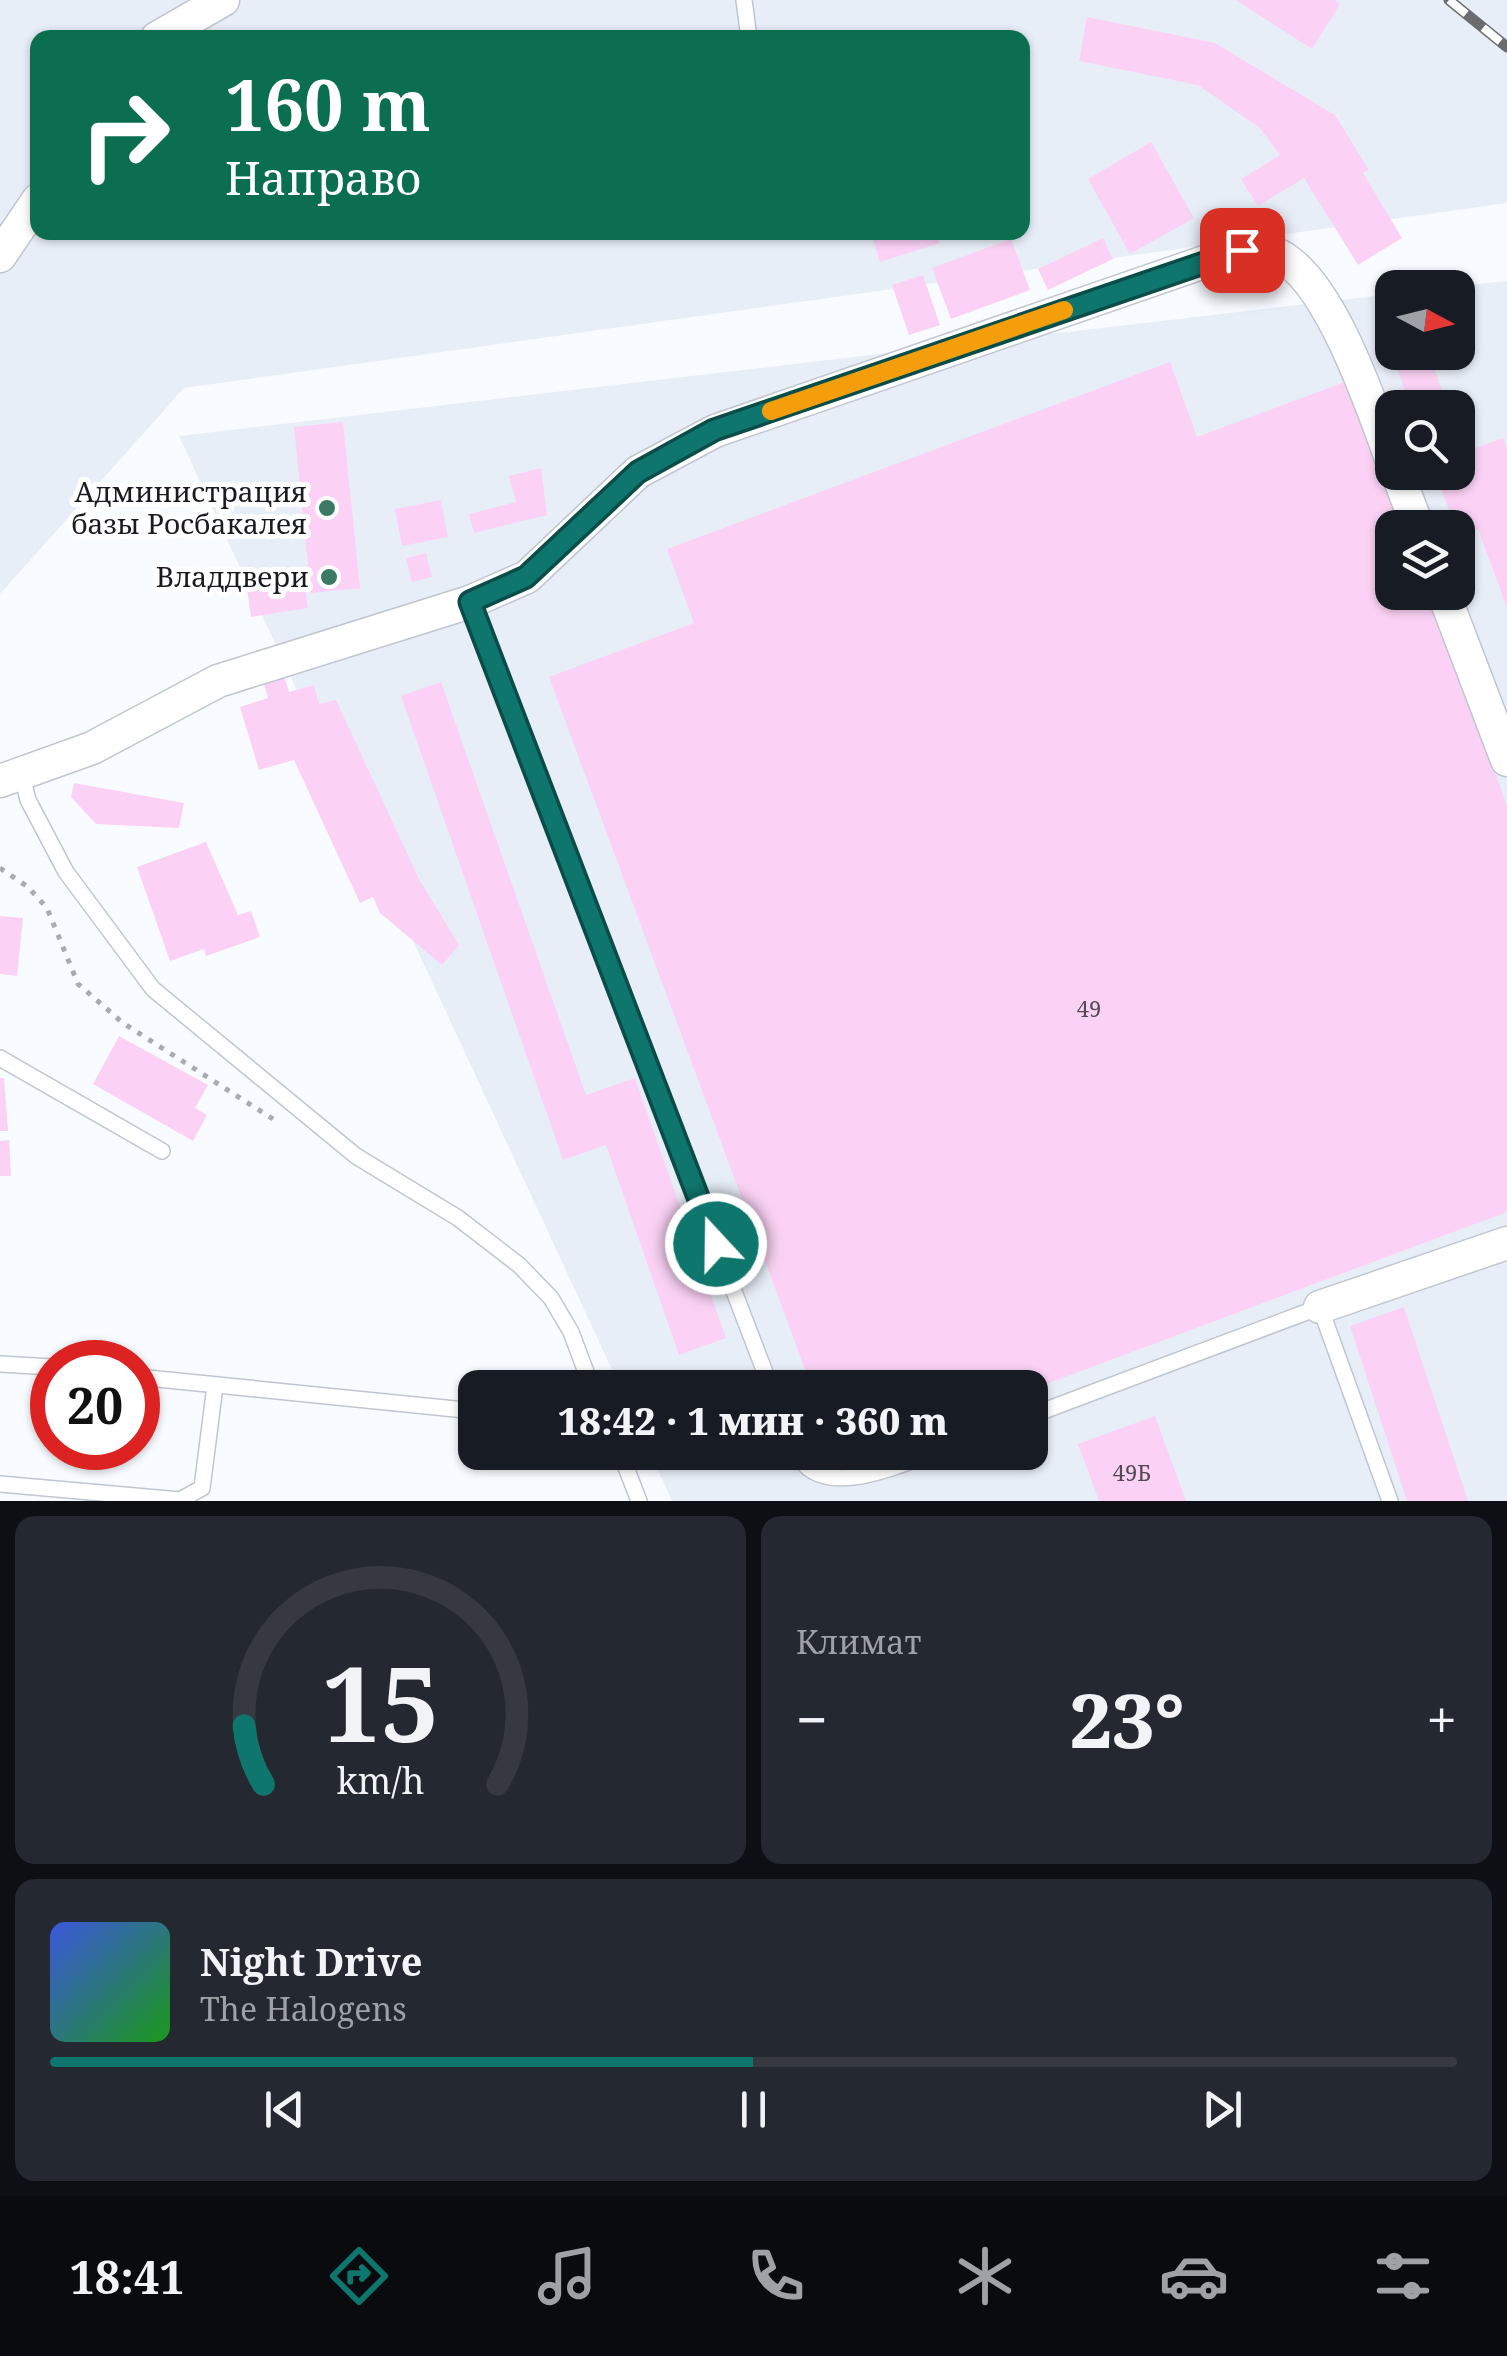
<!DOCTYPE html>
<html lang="ru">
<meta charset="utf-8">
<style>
body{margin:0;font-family:"Noto Serif",serif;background:#242831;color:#f1f3f6;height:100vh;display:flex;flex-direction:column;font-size:38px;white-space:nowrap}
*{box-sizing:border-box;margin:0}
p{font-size:32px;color:#9ea1a6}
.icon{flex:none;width:55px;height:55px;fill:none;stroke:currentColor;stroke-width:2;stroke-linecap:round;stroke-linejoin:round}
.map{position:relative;height:1501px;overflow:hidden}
.side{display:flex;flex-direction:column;gap:15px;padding:15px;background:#0d0f14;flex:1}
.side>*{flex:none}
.top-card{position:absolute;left:30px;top:30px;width:1000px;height:210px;border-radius:20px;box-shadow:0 2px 8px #0004;background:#0b6e4f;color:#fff;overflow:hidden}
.needle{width:65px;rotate:97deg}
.buttons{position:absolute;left:1375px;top:270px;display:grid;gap:20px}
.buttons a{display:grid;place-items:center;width:100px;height:100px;border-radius:20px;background:#171b24;box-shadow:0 2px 8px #0004;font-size:50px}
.speed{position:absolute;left:30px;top:1340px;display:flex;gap:20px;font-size:50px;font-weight:700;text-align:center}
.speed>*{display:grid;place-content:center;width:130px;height:130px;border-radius:50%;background:#171b24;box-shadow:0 2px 8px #0004;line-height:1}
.speed .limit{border:15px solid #d22;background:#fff;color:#111}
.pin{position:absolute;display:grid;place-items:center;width:85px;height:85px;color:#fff;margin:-42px;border-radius:20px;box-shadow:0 5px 15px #0006}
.me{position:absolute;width:110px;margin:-55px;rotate:339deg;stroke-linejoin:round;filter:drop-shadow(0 0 8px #0008)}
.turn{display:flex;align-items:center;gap:35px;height:210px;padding:0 30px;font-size:45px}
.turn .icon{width:130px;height:130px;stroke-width:2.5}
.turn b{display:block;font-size:70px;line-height:85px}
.big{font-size:75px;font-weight:800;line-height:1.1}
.side .card{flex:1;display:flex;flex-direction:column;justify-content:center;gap:15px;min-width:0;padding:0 35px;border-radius:20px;background:#242831}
.side .dial{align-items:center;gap:0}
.dial svg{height:260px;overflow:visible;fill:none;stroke:#363941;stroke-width:7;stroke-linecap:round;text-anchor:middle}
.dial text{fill:#f1f3f6;stroke:none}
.song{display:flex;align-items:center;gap:30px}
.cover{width:120px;height:120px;border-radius:15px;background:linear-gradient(135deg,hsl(230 70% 55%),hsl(120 70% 35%))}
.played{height:10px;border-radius:5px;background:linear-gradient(90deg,#0f766e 50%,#363941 50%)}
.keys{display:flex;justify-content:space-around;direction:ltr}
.heat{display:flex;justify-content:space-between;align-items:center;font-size:55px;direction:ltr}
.side .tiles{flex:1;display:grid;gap:15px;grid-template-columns:1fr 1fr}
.card:last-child{grid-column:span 2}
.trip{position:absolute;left:458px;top:1370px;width:590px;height:100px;border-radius:20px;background:#171b24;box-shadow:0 2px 8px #0004;font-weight:800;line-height:100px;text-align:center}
.dock{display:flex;height:160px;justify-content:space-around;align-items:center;background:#090b0e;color:#9ea1a6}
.dock .icon{width:70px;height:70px}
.dock .on{color:#0f766e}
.dock b{font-size:45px;color:#f1f3f6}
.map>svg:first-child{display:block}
.built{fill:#e8eef8;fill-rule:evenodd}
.building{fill:#fbd2f5}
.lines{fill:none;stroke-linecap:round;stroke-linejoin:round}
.service-casing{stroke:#c0c6d0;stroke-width:18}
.minor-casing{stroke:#c0c6d0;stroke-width:35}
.path{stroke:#a9abaf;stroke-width:5;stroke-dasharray:5 8;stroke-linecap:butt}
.service{stroke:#fff;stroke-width:15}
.minor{stroke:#fff;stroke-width:32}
.rail-casing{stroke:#6a6c70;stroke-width:11}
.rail{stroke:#fff;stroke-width:8;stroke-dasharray:22;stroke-linecap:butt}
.route-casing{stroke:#0a4d48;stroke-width:25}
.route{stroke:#0f766e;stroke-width:18}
.slow{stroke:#f59e0b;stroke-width:18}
.poi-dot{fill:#3b7965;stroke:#fff;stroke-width:4}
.labels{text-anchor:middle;stroke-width:10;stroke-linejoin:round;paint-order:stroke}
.number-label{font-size:22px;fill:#524954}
.poi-label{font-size:28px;fill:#191b1f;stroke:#fff;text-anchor:end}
</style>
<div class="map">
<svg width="1507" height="1501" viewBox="0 0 1507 1501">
<rect width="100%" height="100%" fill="#f8fbff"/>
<g class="built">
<path d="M 0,0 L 1507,0 L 1507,203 L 184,388 L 0,594 ZM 38,38 L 1022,38 L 1022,232 L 38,232 Z"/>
<path d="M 1507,281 L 1507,1501 L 672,1501 L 650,1453 L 1030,1452 L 1030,1388 L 620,1387 L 179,436 L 1392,294 L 1392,352 L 1458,352 L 1458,288 L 1449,287 ZM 1392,408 L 1458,408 L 1458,472 L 1392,472 ZM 1392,528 L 1458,528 L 1458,592 L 1392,592 Z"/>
</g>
<g class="building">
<path d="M 1236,0 L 1335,0 L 1340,4 L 1312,49 Z"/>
<path d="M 1087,17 L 1215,43 L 1335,115 L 1369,170 L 1363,173 L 1402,238 L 1358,265 L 1304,178 L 1258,206 L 1241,179 L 1280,155 L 1260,128 L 1198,85 L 1079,61 Z"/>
<path d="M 1151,142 L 1194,218 L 1130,254 L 1088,179 Z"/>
<path d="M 871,232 L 936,232 L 940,243 L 880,262 Z"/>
<path d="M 1103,238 L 1113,259 L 1048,290 L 1038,269 Z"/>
<path d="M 1011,239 L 1030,290 L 951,319 L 932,268 Z"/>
<path d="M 923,275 L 940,325 L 909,335 L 892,285 Z"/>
<path d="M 1430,356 L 1448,408 L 1411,408 L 1397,368 Z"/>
<path d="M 1170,362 L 1197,437 L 1350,380 L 1404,528 L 1392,528 L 1392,592 L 1428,592 L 1507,805 L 1507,1212 L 1030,1390 L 812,1388 L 549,677 L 694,623 L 667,549 Z"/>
<path d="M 343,422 L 360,588 L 311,593 L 294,427 Z"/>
<path d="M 1458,434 L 1465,452 L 1503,438 L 1507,448 L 1507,608 L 1478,529 L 1458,536 L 1458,528 L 1447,528 L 1442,513 L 1449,510 L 1435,472 L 1458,472 Z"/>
<path d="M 541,468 L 547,515 L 474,533 L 469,514 L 516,502 L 509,476 Z"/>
<path d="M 441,500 L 448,537 L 402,546 L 395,509 Z"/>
<path d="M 426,553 L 432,577 L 412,582 L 406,558 Z"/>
<path d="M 304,580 L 308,608 L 251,617 L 247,589 Z"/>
<path d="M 283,671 L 289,692 L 314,685 L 319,704 L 336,700 L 419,879 L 459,945 L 442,965 L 380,913 L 373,897 L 360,903 L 294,760 L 259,770 L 240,707 L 268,698 L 262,677 Z"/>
<path d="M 441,682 L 586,1095 L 635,1078 L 726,1338 L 679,1355 L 606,1145 L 563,1160 L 401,696 Z"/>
<path d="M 74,783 L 184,803 L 179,828 L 96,824 L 71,797 Z"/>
<path d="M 206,842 L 238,915 L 251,911 L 260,937 L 206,956 L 204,949 L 170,961 L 137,867 Z"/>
<path d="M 0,916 L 23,918 L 17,976 L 0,974 Z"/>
<path d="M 119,1036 L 208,1085 L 195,1108 L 207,1115 L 193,1141 L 93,1084 Z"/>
<path d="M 0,1078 L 4,1078 L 8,1131 L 0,1131 Z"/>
<path d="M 9,1140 L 11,1176 L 0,1176 L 0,1141 Z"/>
<path d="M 1404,1307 L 1468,1501 L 1407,1501 L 1350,1326 Z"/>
<path d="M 1155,1416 L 1186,1501 L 1099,1501 L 1078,1444 Z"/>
</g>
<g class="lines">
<defs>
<g id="service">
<path d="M 744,0 L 749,38"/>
<path d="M 470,602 L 771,1388"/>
<path d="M 22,776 L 28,800 L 66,872 L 153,989 L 356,1156 L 458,1218 L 519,1265 L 551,1298 L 571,1332 L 592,1388"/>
<path d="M 0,1058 L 162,1151"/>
<path d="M 0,1364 L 52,1367"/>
<path d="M 138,1377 L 475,1411"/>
<path d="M 1030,1416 L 1320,1307 L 1390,1501"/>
<path d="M 620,1452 L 639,1501"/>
<path d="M 796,1452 C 819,1501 893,1468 934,1452"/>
<path d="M 0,1484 L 180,1500 L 202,1488 L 215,1386"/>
</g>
<g id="minor">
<path d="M 157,38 L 223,0"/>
<path d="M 0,256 L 38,200"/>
<path d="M 1397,472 L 1418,528"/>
<path d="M 1443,592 L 1507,760"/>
<path d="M 0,781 L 92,748 L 218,681 L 470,602 L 527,577 L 638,472 L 715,431 L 1242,249 C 1252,251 1264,250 1273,253 C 1328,271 1373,410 1392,461"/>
<path d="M 1320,1307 L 1507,1243"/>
</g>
</defs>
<use href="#service" class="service-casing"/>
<use href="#minor" class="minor-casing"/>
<path class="path" d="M 0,868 L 28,887 L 47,908 L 78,984 L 123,1023 L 273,1119"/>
<use href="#service" class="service"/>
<use href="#minor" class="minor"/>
<defs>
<path id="rail" d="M 1449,0 L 1507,47"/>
</defs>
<use href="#rail" class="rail-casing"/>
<use href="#rail" class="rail"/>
</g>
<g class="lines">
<defs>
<path id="route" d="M 716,1244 L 470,602 L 526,577 L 638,472 L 714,430 L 1242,250"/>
</defs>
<use href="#route" class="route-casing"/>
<use href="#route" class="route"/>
<path class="slow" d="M 771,411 L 1064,310"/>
</g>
<g class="poi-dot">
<circle cx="327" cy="508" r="10"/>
<circle cx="329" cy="577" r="10"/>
</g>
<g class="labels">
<g class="number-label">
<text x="1089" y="1017">49</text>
<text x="1132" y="1481">49Б</text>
</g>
<g class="poi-label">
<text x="307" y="502">Администрация<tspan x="307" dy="32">базы Росбакалея</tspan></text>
<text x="309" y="587">Владдвери</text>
</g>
</g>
</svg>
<div class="buttons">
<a><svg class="needle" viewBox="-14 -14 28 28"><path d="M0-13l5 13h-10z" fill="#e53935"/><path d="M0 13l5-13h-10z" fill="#9ea1a6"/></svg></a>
<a><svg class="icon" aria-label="search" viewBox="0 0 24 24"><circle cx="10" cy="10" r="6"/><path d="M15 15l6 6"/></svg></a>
<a><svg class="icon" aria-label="layers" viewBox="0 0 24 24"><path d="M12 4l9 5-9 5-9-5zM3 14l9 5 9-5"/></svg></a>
</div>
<div class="speed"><div class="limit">20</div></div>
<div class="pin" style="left:1242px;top:250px;background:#d93025"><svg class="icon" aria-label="arrive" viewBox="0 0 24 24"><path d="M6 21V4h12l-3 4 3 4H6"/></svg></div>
<svg class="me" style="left:716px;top:1244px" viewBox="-20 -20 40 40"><circle r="17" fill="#0f766e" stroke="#fff" stroke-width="3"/><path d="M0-11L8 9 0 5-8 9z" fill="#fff"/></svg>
<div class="trip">18:42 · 1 мин · 360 m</div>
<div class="top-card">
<div class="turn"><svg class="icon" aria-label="right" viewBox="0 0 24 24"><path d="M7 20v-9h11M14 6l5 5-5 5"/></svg><div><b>160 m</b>Направо</div></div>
</div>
</div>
<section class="side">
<div class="tiles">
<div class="card dial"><svg viewBox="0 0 100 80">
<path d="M14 69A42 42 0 1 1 86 69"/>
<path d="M14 69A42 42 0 0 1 8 51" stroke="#0f766e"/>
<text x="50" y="56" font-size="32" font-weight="700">15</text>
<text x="50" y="72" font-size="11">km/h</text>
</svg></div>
<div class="card"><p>Климат</p>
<div class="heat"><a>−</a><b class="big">23°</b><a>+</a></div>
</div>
<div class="card">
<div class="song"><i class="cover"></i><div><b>Night Drive</b><p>The Halogens</p></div></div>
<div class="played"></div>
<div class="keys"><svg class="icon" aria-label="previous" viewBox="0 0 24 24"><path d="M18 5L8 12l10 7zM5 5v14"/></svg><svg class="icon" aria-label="pause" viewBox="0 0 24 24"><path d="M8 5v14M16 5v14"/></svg><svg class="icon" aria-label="next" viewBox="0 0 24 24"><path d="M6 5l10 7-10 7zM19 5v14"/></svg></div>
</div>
</div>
</section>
<nav class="dock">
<b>18:41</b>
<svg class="icon on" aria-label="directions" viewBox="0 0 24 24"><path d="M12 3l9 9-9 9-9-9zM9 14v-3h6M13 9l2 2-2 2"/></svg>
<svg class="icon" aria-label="music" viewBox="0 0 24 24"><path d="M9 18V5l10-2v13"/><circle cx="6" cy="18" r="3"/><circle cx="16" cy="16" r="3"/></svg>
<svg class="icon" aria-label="phone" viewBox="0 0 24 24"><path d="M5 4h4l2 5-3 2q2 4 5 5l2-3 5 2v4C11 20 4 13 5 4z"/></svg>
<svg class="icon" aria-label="climate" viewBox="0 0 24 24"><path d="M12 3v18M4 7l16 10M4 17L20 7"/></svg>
<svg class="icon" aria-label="car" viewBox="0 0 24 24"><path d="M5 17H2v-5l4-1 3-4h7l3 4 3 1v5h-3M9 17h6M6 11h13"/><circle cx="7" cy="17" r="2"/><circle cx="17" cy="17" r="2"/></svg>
<svg class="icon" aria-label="filters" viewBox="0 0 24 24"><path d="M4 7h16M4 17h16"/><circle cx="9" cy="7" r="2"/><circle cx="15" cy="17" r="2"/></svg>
</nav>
